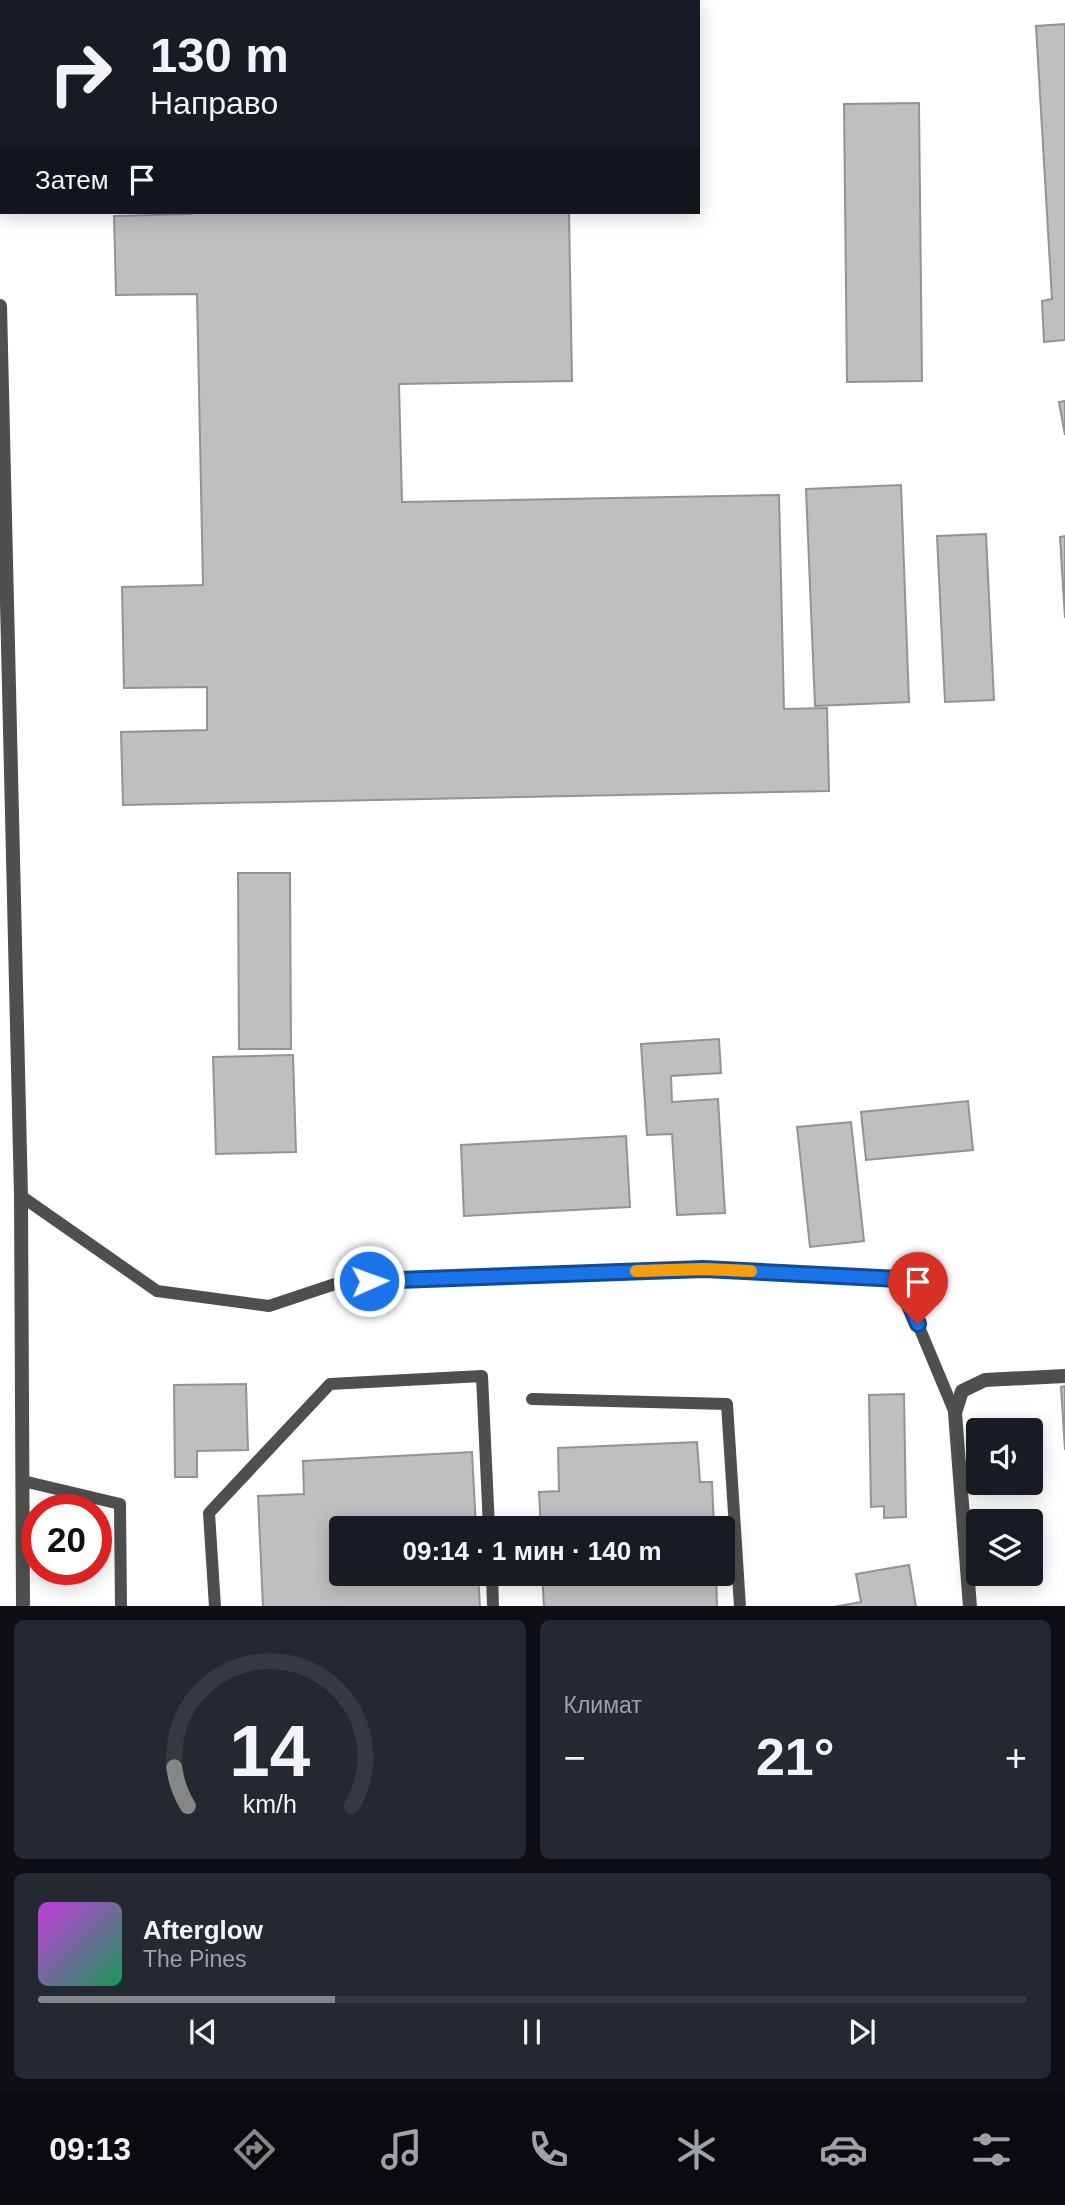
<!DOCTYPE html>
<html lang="ru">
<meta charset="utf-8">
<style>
body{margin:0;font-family:Helvetica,sans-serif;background:#242831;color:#f1f3f6;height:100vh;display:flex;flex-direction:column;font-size:26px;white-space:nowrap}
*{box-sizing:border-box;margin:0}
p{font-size:23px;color:#9ea1a6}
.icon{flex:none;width:38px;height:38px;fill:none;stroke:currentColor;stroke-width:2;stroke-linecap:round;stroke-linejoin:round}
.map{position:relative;height:1606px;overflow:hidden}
.drawer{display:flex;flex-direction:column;gap:14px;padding:14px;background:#0d0f14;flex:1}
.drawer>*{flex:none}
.guide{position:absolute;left:0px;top:0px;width:700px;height:214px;box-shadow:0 4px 18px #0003;background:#171b24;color:#f1f3f6;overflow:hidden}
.buttons{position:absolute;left:966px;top:1418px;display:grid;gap:14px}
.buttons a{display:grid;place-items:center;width:77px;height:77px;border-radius:7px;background:#171b24;box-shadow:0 4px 18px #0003;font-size:35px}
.speed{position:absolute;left:21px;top:1494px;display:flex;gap:14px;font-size:35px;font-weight:700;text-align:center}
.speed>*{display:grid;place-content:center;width:91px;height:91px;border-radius:50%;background:#171b24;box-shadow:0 4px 18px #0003;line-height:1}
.speed .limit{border:10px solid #d22;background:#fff;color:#111}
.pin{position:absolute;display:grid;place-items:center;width:60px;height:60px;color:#fff;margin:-72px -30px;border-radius:50% 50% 50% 0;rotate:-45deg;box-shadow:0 0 7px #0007}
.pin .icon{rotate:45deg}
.me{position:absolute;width:77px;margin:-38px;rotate:88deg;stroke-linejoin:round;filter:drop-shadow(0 0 5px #0008)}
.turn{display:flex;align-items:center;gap:24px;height:147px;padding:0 35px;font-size:32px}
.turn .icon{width:91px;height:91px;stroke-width:2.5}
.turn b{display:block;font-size:49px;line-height:60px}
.then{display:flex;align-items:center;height:66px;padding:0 35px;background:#0003;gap:14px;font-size:26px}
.big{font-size:52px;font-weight:700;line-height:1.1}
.drawer .widget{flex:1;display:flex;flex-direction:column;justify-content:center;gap:10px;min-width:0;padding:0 24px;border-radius:10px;background:#242831}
.drawer .dial{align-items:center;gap:0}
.dial svg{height:182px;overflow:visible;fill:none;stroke:#363941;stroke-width:7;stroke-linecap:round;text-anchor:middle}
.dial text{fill:#f1f3f6;stroke:none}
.song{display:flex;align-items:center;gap:21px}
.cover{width:84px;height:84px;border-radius:10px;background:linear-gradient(135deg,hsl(290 70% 55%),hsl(150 70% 35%))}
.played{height:7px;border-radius:4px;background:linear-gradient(90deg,#858687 30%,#363941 30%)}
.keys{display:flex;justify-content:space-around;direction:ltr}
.heat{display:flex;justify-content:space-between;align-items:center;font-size:38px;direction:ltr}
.drawer .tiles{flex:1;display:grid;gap:14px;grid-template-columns:1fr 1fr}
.widget:last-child{grid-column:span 2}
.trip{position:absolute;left:329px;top:1516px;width:406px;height:70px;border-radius:7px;background:#171b24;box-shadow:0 4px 18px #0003;font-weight:700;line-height:70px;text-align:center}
.tab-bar{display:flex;height:112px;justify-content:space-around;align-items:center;background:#090b0e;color:#9ea1a6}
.tab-bar .icon{width:49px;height:49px}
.tab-bar .selected{color:#858687}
.tab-bar b{font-size:32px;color:#f1f3f6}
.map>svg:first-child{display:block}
.building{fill:#bfbfbf;stroke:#939393;stroke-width:2}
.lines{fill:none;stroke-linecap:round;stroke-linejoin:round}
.service{stroke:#4f4f4f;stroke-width:12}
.minor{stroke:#4f4f4f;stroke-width:14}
.route-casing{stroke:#114b97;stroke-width:18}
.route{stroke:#1a73e8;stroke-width:12}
.slow{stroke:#f59e0b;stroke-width:12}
</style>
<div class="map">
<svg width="1065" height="1607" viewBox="0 0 1065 1607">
<rect width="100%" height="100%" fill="#fff"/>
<g class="building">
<path d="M 1065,24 L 1065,340 L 1044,342 L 1042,301 L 1052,299 L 1036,26 Z"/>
<path d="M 919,103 L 922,381 L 847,382 L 844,104 Z"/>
<path d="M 192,212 L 569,212 L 572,381 L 399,384 L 402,502 L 779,495 L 784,709 L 827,708 L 829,791 L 123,805 L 121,732 L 207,730 L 207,687 L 124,688 L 122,587 L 203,585 L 197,294 L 116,295 L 114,216 L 192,214 Z"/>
<path d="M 1065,401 L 1065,435 L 1059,402 Z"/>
<path d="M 901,485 L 909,702 L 815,706 L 806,489 Z"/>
<path d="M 986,534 L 994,700 L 945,702 L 937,536 Z"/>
<path d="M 1065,536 L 1065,618 L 1060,537 Z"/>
<path d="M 238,873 L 290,873 L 291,1049 L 239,1049 Z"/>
<path d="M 719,1039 L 721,1073 L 671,1076 L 672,1102 L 718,1099 L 725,1213 L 677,1215 L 672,1134 L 647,1135 L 641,1044 Z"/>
<path d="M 293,1055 L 296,1152 L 216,1154 L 213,1057 Z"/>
<path d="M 968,1101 L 973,1150 L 866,1160 L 861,1112 Z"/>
<path d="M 851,1122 L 864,1241 L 810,1247 L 797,1127 Z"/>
<path d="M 626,1136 L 630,1207 L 464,1216 L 461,1145 Z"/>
<path d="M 246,1384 L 248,1450 L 197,1451 L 197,1477 L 175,1477 L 174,1385 Z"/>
<path d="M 1065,1386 L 1065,1450 L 1061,1387 Z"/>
<path d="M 904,1394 L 906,1517 L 884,1518 L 884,1506 L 871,1507 L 869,1395 Z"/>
<path d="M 697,1442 L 700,1482 L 712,1482 L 714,1528 L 541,1528 L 539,1492 L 559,1491 L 558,1448 Z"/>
<path d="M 472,1452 L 476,1528 L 341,1528 L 341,1573 L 478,1573 L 480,1607 L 263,1607 L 258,1496 L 304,1494 L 303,1461 Z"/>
<path d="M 909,1565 L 916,1607 L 833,1607 L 861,1602 L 856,1574 Z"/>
<path d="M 542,1573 L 716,1573 L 717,1607 L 544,1607 Z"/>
</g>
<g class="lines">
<g class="service">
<path d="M 21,1196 L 157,1291 L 269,1306 L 341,1282 L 704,1269 L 899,1279 L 955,1413"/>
<path d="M 532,1399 L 727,1404 L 740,1607"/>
<path d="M 23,1481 L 120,1504 L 121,1607"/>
<path d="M 492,1573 L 493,1607"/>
<path d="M 215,1607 L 209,1513 L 330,1384 L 482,1376 L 489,1528"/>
</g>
<g class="minor">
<path d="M 0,306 L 21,1196 L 23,1607"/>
<path d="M 970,1607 L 955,1413 L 962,1391 L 985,1380 L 1065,1376"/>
</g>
</g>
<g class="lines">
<defs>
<path id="route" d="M 369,1281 L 704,1269 L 899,1279 L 918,1324"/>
</defs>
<use href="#route" class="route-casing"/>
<use href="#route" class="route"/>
<path class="slow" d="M 636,1271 L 704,1269 L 751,1271"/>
</g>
</svg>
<div class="buttons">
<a><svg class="icon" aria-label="sound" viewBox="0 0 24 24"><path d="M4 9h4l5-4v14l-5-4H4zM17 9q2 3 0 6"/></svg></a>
<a><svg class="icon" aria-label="layers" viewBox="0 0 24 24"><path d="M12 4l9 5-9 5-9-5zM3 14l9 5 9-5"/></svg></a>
</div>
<div class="speed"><div class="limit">20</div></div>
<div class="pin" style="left:918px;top:1324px;background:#d93025"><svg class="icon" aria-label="arrive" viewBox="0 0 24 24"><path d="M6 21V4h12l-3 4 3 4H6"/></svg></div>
<svg class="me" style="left:369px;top:1281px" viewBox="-20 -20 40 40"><circle r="17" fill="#1a73e8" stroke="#fff" stroke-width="3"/><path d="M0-11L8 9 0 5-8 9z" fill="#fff"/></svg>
<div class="trip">09:14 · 1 мин · 140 m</div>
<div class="guide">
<div class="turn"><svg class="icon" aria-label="right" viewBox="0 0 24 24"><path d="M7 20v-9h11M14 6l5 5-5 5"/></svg><div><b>130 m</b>Направо</div></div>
<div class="then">Затем<svg class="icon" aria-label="arrive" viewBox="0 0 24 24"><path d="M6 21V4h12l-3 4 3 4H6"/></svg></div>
</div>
</div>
<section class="drawer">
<div class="tiles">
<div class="widget dial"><svg viewBox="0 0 100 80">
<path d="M14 69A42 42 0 1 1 86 69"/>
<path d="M14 69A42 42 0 0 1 8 52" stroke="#858687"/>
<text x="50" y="56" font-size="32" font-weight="700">14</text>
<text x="50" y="72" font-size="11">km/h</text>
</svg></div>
<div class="widget"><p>Климат</p>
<div class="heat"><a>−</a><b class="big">21°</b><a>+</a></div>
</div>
<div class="widget">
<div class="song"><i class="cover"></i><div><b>Afterglow</b><p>The Pines</p></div></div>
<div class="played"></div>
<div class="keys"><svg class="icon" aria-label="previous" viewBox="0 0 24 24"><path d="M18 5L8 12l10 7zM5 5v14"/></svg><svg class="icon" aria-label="pause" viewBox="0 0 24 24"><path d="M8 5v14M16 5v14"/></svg><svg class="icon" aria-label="next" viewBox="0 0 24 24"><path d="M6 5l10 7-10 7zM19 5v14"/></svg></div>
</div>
</div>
</section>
<nav class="tab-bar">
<b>09:13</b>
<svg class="icon selected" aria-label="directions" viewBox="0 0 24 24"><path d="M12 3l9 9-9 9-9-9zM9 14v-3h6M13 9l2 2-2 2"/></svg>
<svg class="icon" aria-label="music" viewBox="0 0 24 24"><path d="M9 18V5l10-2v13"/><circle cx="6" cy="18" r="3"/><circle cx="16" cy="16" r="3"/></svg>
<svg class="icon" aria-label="phone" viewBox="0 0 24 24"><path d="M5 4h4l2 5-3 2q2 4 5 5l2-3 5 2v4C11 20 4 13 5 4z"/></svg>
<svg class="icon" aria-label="climate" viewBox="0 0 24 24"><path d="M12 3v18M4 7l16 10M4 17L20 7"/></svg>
<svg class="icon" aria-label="car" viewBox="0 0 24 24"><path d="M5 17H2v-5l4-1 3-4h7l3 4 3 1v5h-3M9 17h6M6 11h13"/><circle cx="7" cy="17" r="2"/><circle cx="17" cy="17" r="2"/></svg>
<svg class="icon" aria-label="filters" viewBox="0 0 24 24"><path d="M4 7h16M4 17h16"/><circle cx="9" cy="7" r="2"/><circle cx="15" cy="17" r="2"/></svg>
</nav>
